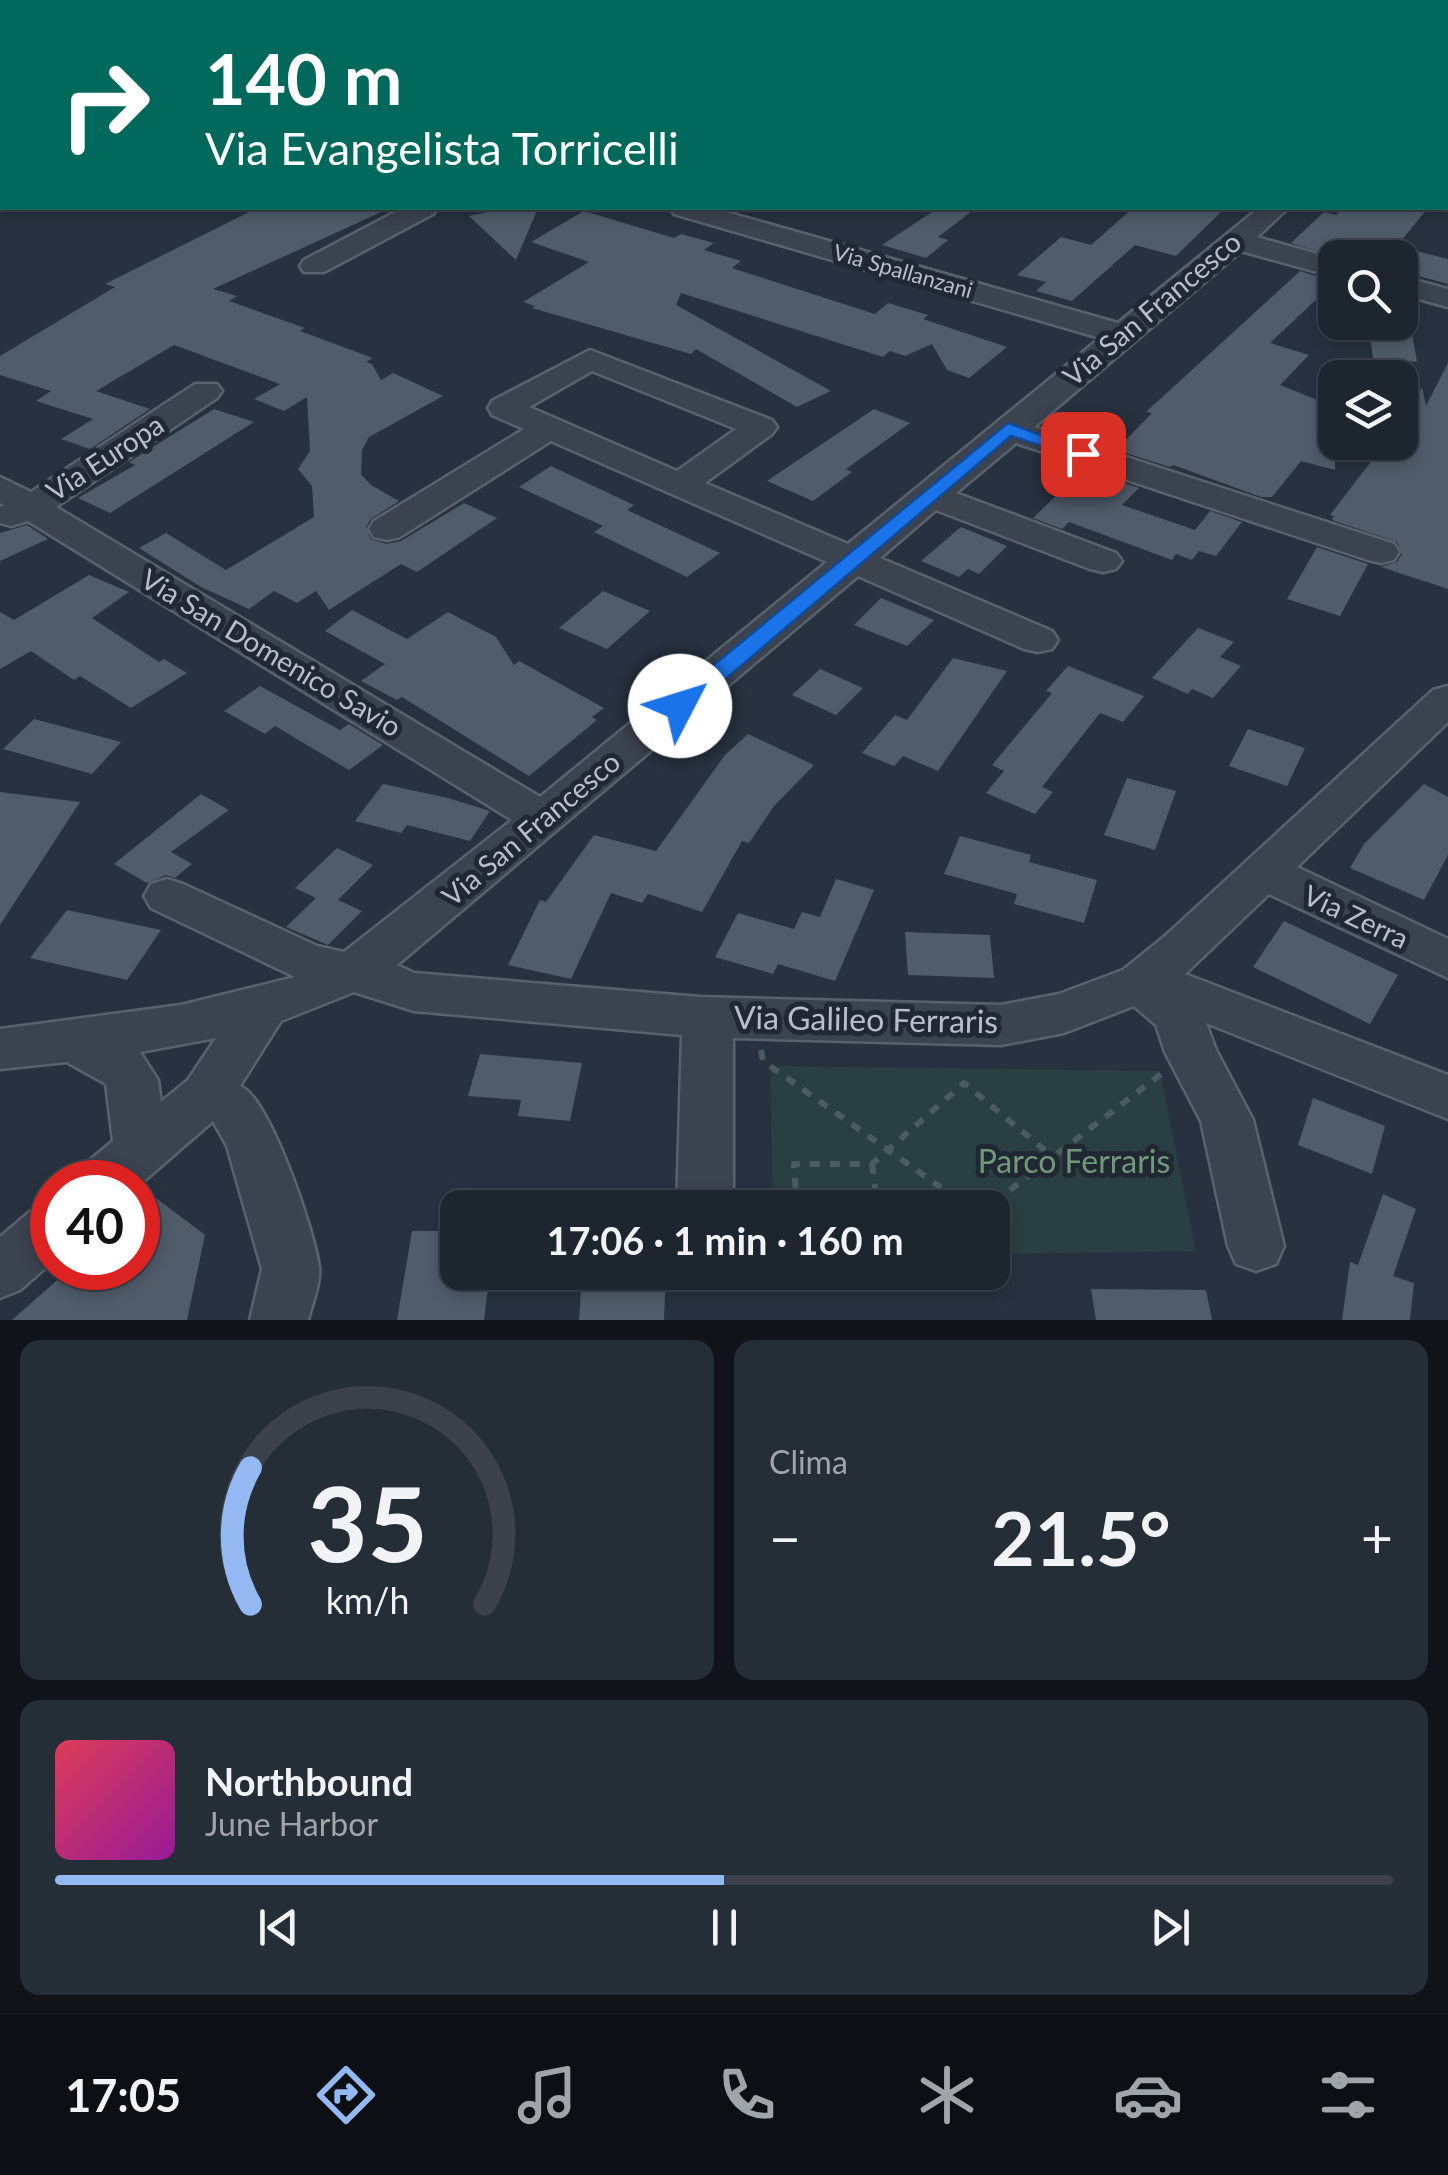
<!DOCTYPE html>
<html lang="it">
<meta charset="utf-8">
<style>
body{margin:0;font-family:Lato,sans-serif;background:#252d37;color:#f1f3f6;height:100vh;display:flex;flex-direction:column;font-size:38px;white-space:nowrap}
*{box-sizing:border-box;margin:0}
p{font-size:32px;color:#a0a5aa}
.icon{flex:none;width:55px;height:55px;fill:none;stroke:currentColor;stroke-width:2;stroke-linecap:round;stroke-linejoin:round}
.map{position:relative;height:1320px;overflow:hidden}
.side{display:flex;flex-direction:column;gap:20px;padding:20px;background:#10141a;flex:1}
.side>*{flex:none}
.banner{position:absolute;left:0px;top:0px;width:1450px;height:210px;box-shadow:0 5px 15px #0003,0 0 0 2px #3b424b;background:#00695c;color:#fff;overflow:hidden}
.fabs{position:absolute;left:1318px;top:240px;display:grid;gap:20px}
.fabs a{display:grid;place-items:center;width:100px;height:100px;border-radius:20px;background:#1d252f;box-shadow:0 5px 15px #0003,0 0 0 2px #3b424b;font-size:50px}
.speed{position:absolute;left:30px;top:1160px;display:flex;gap:20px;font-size:50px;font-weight:700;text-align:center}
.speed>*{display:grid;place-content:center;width:130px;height:130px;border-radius:50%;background:#1d252f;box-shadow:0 5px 15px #0003,0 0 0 2px #3b424b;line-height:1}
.speed .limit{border:15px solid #d22;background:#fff;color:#111}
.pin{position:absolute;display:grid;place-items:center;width:85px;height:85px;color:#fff;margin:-42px;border-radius:20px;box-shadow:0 5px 15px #0006}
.me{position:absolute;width:110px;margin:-55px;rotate:50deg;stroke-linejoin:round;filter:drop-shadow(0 0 8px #0008)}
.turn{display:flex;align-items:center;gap:35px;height:210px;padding:0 40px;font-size:45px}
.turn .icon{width:130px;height:130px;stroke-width:2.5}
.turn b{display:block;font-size:70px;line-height:85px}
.big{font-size:75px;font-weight:700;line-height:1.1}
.side .widget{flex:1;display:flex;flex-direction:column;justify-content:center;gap:15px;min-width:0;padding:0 35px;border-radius:20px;background:#252d37}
.side .dial{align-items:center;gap:0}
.dial svg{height:260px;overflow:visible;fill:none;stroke:#3b424b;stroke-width:7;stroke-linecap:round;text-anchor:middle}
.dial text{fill:#f1f3f6;stroke:none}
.song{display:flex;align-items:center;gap:30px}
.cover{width:120px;height:120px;border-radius:15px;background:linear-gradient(135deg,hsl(350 70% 55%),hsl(300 70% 35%))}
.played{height:10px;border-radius:5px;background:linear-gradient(90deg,#94b9f2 50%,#3b424b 50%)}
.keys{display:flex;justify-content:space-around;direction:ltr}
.heat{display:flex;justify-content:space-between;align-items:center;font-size:55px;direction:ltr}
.side .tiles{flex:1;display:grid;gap:20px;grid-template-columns:1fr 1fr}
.widget:last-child{grid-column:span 2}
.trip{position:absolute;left:440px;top:1190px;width:570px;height:100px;border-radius:20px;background:#1d252f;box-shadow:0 5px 15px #0003,0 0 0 2px #3b424b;font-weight:700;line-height:100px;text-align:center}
.menu{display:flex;height:160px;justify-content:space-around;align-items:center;background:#0c0f13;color:#a0a5aa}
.menu .icon{width:70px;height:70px}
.menu .selected{color:#94b9f2}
.menu b{font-size:45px;color:#f1f3f6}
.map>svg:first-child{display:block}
.green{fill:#2a3f41}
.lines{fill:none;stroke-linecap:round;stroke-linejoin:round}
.stream{stroke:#3e4f66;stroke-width:5}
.building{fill:#505c6a}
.minor-casing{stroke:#59616c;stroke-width:5}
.path{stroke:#495c5f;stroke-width:6;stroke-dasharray:10 10;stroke-linecap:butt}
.minor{fill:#3b434f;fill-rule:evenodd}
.route{fill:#1a73e8;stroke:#114b97;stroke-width:2.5}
.labels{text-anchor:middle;stroke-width:10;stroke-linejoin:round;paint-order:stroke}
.far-street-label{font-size:22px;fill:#b8bfc9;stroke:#202834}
.street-label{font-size:28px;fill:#b8bfc9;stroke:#202834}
.near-street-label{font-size:32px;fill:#b8bfc9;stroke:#202834}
.near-park-label{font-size:32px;fill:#709979;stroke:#202834}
</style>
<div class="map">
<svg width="1448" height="1320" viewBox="0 0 1448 1320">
<rect width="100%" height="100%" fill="#27313f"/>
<path class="green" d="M 770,1066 L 1160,1071 L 1196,1251 L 993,1254 L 992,1208 L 773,1207 Z"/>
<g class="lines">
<path class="stream" d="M 220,2 L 225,0"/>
</g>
<g class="building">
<path d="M 257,208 L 390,208 L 213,289 L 237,296 L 229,301 L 305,328 L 300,331 L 373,358 L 366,362 L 372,364 L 381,380 L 393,373 L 443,396 L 369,437 L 362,450 L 361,474 L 371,485 L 399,501 L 371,519 L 366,527 L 371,539 L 386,544 L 401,541 L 464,503 L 497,518 L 417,572 L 401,564 L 329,610 L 316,591 L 297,603 L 274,591 L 249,609 L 201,587 L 139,548 L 166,533 L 226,570 L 314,517 L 312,486 L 298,469 L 310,451 L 307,397 L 284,411 L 254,399 L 280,384 L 174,345 L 96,391 L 150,409 L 90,449 L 61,439 L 93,419 L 36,401 L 51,391 L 0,375 L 0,356 L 115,287 L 105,284 Z"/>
<path d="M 506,208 L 538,208 L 516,260 L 469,216 Z"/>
<path d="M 938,208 L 976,208 L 938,237 L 948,240 L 926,258 L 882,245 Z"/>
<path d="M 1133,208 L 1225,208 L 1176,256 L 1135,245 L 1072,301 L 1036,291 L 1046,282 L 1017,275 L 1061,237 L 1091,245 Z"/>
<path d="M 1343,208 L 1371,211 L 1374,208 L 1428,208 L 1387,258 L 1338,258 L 1291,243 L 1324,212 L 1336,215 Z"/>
<path d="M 584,211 L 674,238 L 681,234 L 714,243 L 704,250 L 741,261 L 732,268 L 875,314 L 888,303 L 928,315 L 923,319 L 1007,347 L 969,378 L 947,370 L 932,344 L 905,356 L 890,351 L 883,357 L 681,293 L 676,305 L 831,391 L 797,407 L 696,349 L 691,354 L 532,308 L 535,306 L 523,302 L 589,262 L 531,242 Z"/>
<path d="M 1400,247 L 1448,259 L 1448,284 L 1400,271 Z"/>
<path d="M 1300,271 L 1335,282 L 1270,343 L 1309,355 L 1280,385 L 1335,407 L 1335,470 L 1301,461 L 1272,497 L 1261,497 L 1173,465 L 1170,467 L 1116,450 L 1152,413 L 1146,412 Z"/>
<path d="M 1368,322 L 1410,322 L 1417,362 L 1373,358 Z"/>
<path d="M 1448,363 L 1448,589 L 1381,567 L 1397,562 L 1402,554 L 1397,542 L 1332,520 L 1334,516 L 1330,515 L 1386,442 L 1400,442 L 1400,421 L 1422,387 L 1426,406 Z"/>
<path d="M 214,409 L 254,422 L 110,513 L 78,498 L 135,465 L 129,462 Z"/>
<path d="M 874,409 L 910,423 L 846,469 L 852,472 L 813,501 L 767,481 Z"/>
<path d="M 551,466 L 634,505 L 627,510 L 720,553 L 687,577 L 594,532 L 603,526 L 519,487 Z"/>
<path d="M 1093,473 L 1139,488 L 1122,505 L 1195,530 L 1210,511 L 1242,522 L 1216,556 L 1199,551 L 1192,560 L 1176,554 L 1172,560 L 1069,522 L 1062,529 L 1033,518 L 1076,476 L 1086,480 Z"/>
<path d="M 27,525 L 48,539 L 0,561 L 0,533 Z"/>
<path d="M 961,527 L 1007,546 L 979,574 L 968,569 L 959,577 L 921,561 Z"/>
<path d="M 1317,547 L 1368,564 L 1340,616 L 1287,599 Z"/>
<path d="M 89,575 L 129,592 L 92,618 L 159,662 L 164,659 L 187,673 L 131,708 L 80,676 L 74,680 L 31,651 L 0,669 L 0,612 L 14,620 Z"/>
<path d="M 603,591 L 650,611 L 607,649 L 559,628 Z"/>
<path d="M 881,598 L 934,620 L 907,646 L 854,625 Z"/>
<path d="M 352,610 L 407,639 L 448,612 L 496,637 L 514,665 L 519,661 L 604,708 L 592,717 L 597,720 L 529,776 L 402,697 L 397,700 L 361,681 L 385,664 L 325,631 Z"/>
<path d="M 1198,628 L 1234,642 L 1220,657 L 1241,666 L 1213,698 L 1192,689 L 1188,694 L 1152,678 Z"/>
<path d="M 953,658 L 1007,671 L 938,771 L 903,756 L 894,766 L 862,753 L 895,715 L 907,720 Z"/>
<path d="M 1068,666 L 1144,696 L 1123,722 L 1100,713 L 1042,787 L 1053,792 L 1035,814 L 986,793 L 1004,771 L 992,765 L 1052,693 L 1046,691 Z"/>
<path d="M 820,669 L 863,688 L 836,715 L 792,695 Z"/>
<path d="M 260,686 L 340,730 L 349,724 L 383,745 L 349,770 L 275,726 L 265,734 L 224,711 Z"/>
<path d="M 34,719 L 121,742 L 92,774 L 3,749 Z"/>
<path d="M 1248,729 L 1305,748 L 1287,786 L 1229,766 Z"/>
<path d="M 748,734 L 814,765 L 774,806 L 749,843 L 742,841 L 702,912 L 648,894 L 642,903 L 611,893 L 571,979 L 508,965 L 540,900 L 546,902 L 594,835 L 656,851 L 725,755 Z"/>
<path d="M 1127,778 L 1176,791 L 1155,850 L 1104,835 Z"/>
<path d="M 383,784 L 448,798 L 490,811 L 470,841 L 407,825 L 401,833 L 355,821 Z"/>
<path d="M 1424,784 L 1448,797 L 1448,855 L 1424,900 L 1350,868 L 1364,844 Z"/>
<path d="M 0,792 L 80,802 L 0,925 Z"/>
<path d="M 201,794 L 229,810 L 171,852 L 192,864 L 175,878 L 166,875 L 147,883 L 114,864 Z"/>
<path d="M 960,836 L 1031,855 L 1029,862 L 1097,880 L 1084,923 L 1014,904 L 1017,894 L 944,874 Z"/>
<path d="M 337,848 L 373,865 L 338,900 L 362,911 L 328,945 L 286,927 L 316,898 L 295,888 Z"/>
<path d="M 836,879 L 874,890 L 835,981 L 778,964 L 773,974 L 715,957 L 738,913 L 794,929 L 802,912 L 820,917 Z"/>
<path d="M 67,910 L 161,930 L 127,980 L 30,958 Z"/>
<path d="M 1284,921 L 1398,975 L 1370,1024 L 1253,967 Z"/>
<path d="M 905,932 L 990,935 L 994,978 L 908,975 Z"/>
<path d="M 480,1054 L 582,1063 L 570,1121 L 518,1116 L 521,1100 L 468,1096 Z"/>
<path d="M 1313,1098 L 1385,1126 L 1372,1174 L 1298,1145 Z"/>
<path d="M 1383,1194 L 1416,1209 L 1393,1276 L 1414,1283 L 1410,1320 L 1342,1320 L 1350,1262 L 1358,1265 Z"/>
<path d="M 152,1195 L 205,1235 L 187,1320 L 12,1320 L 71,1268 L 138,1268 L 138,1208 Z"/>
<path d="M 412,1231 L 458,1231 L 458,1272 L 490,1272 L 484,1320 L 397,1320 Z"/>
<path d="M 582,1272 L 666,1272 L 664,1320 L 579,1320 Z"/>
<path d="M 1091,1289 L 1206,1290 L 1212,1320 L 1096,1320 Z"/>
</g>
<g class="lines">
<defs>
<g id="minor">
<path d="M 589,0 L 663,0 L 588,2 Z"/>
<path d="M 1268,0 L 1300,0 L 1302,2 L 1270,2 Z"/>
<rect x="0" y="33" width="2" height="14"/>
<path d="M 403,208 L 437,208 L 433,214 L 324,272 L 304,272 L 300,266 L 304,260 Z"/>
<path d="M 671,208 L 712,208 L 1118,323 L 1259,208 L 1288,208 L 1257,237 L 1335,259 L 1335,277 L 1241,251 L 1034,427 L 1394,544 L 1399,552 L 1394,560 L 1381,563 L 1368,560 L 1016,443 L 956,493 L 1116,553 L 1122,561 L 1116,569 L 1103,572 L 1090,569 L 936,510 L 880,558 L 1052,631 L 1058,640 L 1052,649 L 1038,652 L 1024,649 L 858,576 L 397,965 L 414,973 L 700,997 L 1001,1005 L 1059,994 L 1123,970 L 1164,937 L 1433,690 L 1448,686 L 1448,722 L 1297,867 L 1448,939 L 1448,978 L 1269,894 L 1185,974 L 1448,1075 L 1448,1119 L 1206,1023 L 1216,1050 L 1253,1120 L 1284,1246 L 1276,1264 L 1256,1271 L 1236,1264 L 1228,1246 L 1201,1121 L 1165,1052 L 1156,1025 L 1134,1006 L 1064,1033 L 1001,1045 L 733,1038 L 733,1208 L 677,1208 L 682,1035 L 414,1011 L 354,992 L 281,1021 L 240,1086 C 270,1098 315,1233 319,1267 C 321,1283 312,1304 308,1320 L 250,1320 L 262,1269 L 227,1146 L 213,1121 L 138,1186 L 138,1182 L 76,1182 L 84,1165 L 113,1141 L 106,1084 L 67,1062 L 0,1069 L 0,1029 L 181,1005 L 295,977 L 151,908 L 144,896 L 151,884 L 167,879 L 183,884 L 317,946 L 344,952 L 512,820 L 28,521 L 11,526 L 0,523 L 0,507 L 4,505 L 0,503 L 0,477 L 31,492 L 195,384 L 217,384 L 222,391 L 217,398 L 56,507 L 540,797 L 827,562 L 551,441 L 400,537 L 387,540 L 374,537 L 369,529 L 374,521 L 524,429 L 492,415 L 488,408 L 492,401 L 590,350 L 772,420 L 777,427 L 772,434 L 705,483 L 848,544 L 1100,338 L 674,214 ZM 592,371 L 736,429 L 677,471 L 529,407 ZM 216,1038 L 188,1080 L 161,1102 L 158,1080 L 140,1052 Z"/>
<path d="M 1400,276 L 1448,289 L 1448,307 L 1400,294 Z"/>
<path d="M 52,1202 L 52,1262 L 20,1290 L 0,1298 L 0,1237 L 32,1210 Z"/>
</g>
</defs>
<use href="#minor" class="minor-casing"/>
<g class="path">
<path d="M 761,1050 L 763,1061 L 943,1189"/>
<path d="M 872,1164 L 878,1208"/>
<path d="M 1010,1190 L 1161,1074"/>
<path d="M 797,1208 L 794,1164 L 872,1164 L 964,1083 L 1053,1157"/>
</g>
<use href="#minor" class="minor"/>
</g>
<path class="route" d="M 1008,423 L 1092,454 L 1083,459 L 1011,436 L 688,711 L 671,711 L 668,706 L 671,700 Z"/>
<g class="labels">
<g class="far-street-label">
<text transform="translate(903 271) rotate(16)" y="8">Via Spallanzani</text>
</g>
<g class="street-label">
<text transform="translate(1152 309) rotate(-40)" y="10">Via San Francesco</text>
<text transform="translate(105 458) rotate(-33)" y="10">Via Europa</text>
<text transform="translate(271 653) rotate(31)" y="10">Via San Domenico Savio</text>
<text transform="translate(531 829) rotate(-40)" y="10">Via San Francesco</text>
<text transform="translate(1356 917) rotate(25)" y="10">Via Zerra</text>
</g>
<g class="near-street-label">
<text transform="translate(866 1020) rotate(1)" y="11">Via Galileo Ferraris</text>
</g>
<g class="near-park-label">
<text x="1074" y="1173">Parco Ferraris</text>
</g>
</g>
</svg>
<div class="fabs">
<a><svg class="icon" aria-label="search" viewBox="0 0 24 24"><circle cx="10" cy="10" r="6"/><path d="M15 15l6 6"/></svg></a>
<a><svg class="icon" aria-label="layers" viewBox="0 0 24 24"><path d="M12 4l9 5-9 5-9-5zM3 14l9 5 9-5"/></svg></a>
</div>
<div class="speed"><div class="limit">40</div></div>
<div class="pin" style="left:1083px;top:454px;background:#d93025"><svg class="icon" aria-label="arrive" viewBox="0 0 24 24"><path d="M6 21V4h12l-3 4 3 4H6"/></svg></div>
<svg class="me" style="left:680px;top:706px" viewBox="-20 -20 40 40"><circle r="19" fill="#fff"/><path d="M0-13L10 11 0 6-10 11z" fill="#1a73e8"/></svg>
<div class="trip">17:06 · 1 min · 160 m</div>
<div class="banner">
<div class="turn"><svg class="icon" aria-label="right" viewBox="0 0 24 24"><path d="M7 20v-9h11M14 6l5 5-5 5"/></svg><div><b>140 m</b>Via Evangelista Torricelli</div></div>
</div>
</div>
<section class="side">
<div class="tiles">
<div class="widget dial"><svg viewBox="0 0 100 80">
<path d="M14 69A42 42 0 1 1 86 69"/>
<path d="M14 69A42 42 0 0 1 14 27" stroke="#94b9f2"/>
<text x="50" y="56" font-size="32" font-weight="700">35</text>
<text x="50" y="72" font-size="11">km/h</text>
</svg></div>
<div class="widget"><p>Clima</p>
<div class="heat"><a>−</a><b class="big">21.5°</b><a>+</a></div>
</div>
<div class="widget">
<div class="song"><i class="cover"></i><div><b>Northbound</b><p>June Harbor</p></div></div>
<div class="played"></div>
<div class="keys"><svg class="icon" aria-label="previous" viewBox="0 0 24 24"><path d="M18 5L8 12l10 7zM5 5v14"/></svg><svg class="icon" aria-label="pause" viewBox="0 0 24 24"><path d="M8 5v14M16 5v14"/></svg><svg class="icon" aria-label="next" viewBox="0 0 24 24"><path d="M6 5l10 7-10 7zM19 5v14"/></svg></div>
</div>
</div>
</section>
<nav class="menu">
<b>17:05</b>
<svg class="icon selected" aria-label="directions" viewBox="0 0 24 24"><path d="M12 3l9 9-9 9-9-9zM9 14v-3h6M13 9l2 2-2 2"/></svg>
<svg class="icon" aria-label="music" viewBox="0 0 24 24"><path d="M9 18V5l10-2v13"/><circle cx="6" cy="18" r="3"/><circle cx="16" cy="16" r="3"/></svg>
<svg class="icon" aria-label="phone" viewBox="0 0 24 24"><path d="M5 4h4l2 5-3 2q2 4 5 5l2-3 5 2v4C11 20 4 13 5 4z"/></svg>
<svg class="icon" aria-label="climate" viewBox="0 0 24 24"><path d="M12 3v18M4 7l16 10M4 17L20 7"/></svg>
<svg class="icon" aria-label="car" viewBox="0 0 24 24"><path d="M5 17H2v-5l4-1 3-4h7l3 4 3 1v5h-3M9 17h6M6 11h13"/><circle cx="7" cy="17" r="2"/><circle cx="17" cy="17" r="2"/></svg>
<svg class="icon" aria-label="filters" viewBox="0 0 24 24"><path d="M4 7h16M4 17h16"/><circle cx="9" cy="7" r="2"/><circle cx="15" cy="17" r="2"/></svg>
</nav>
